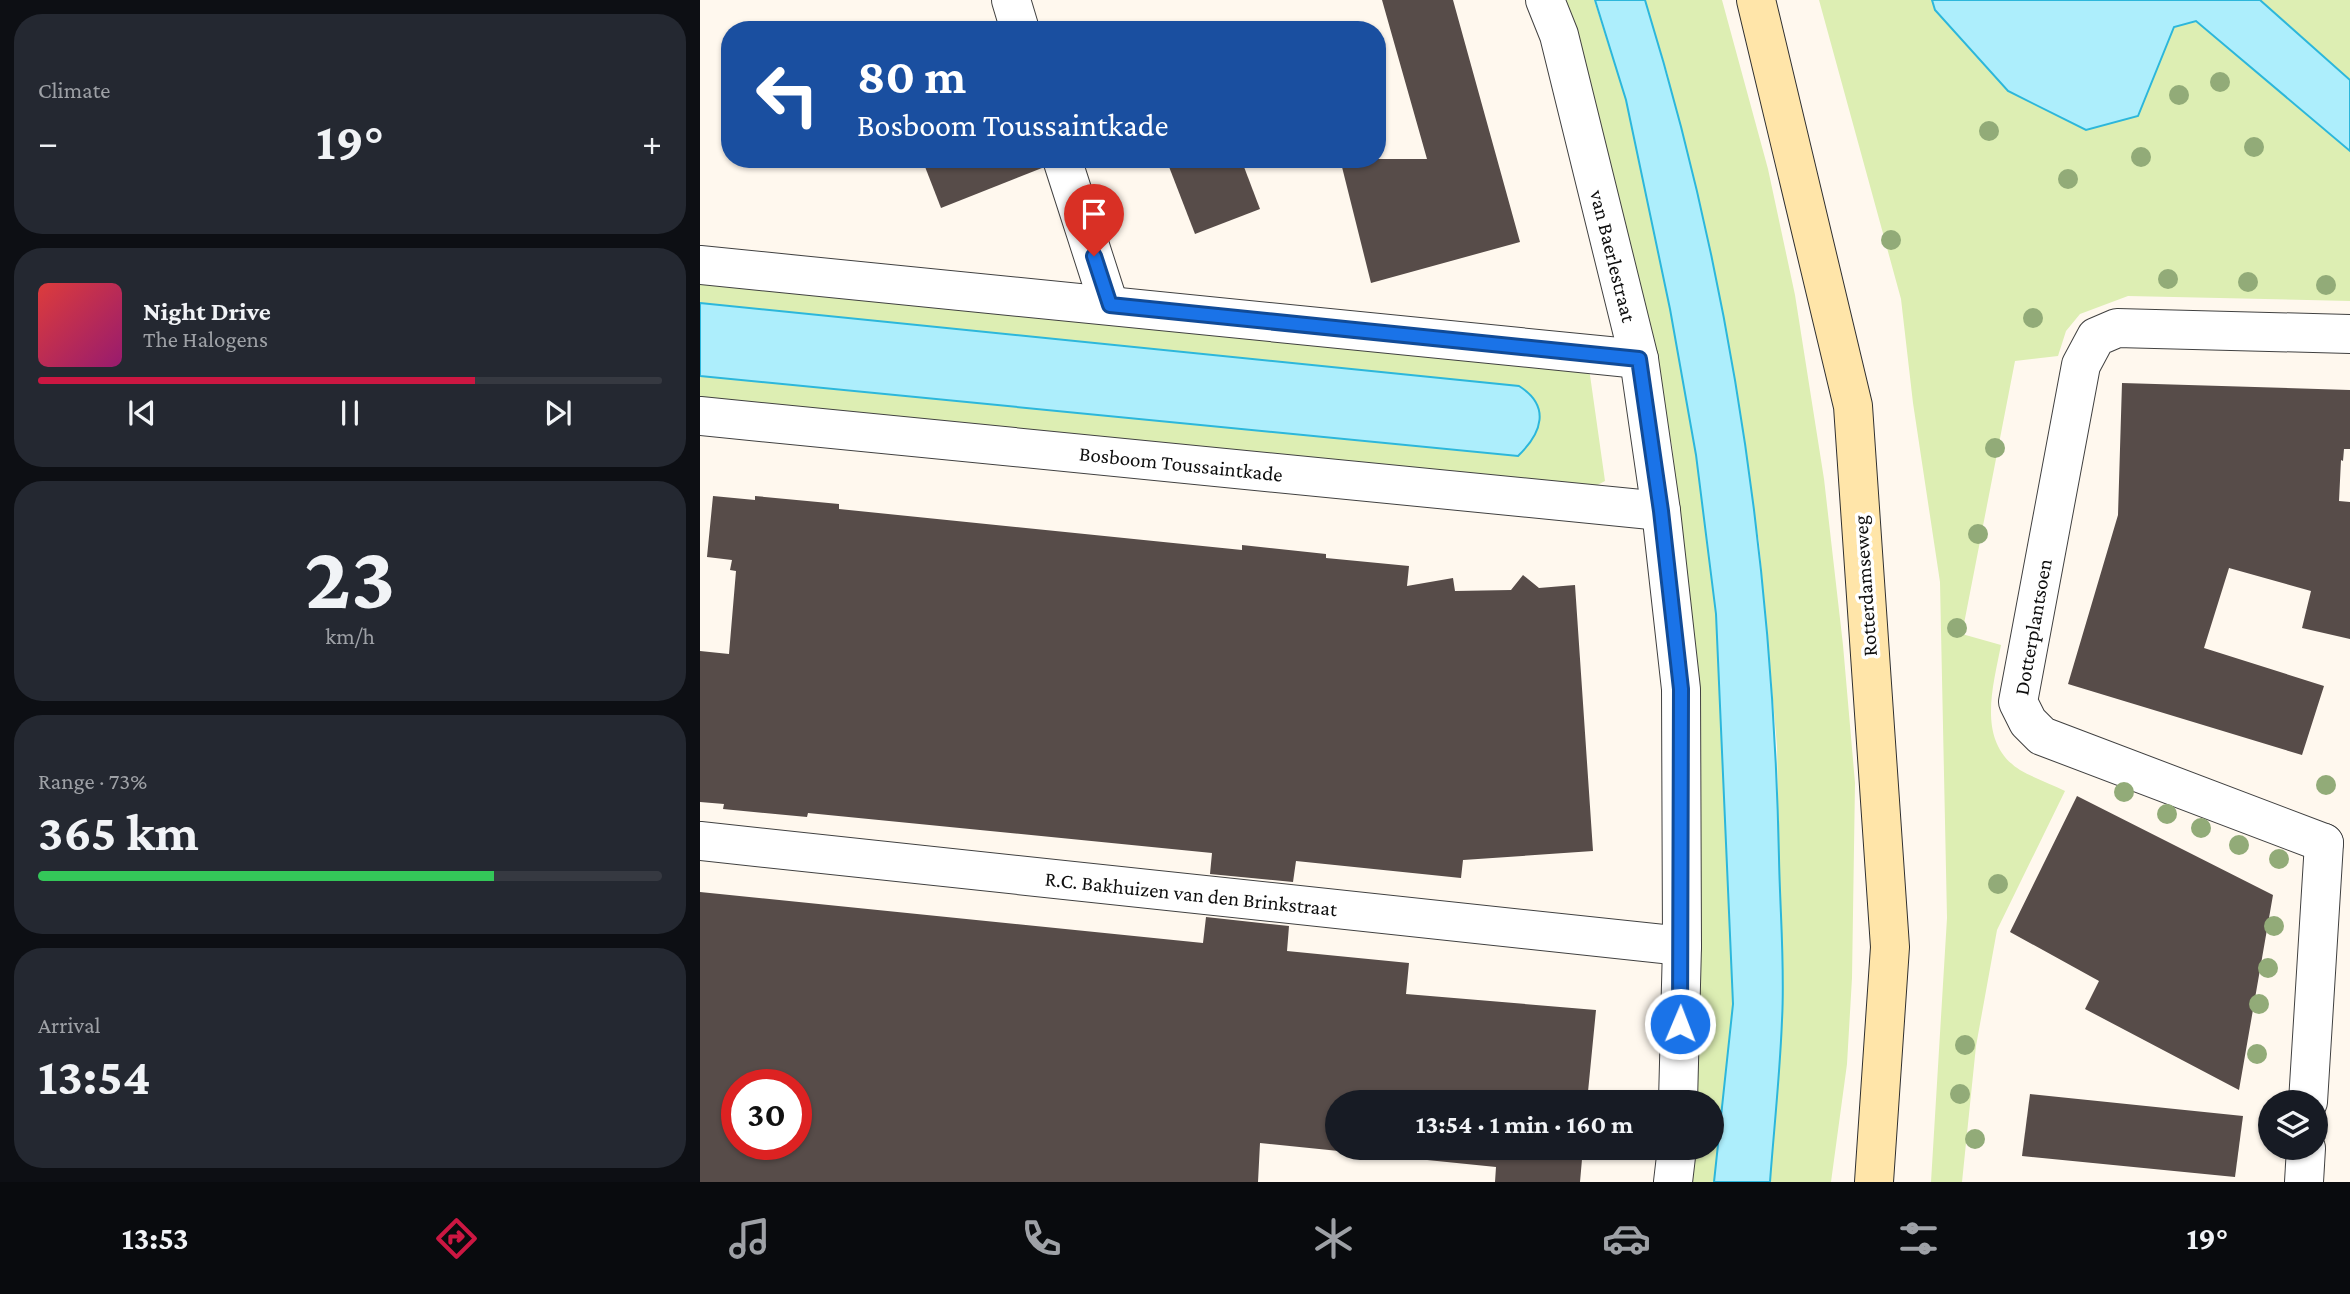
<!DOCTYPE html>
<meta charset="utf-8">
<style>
body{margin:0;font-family:"Crimson Pro",serif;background:#242831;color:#f1f3f6;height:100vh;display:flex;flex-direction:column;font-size:26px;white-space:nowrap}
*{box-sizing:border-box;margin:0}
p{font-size:23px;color:#9ea1a6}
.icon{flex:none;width:38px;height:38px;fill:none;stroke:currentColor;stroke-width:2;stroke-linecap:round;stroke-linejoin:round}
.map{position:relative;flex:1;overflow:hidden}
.sheet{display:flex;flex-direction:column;gap:14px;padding:14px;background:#0d0f14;width:700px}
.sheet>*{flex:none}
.banner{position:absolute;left:21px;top:21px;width:665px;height:147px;border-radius:28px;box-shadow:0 2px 5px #0004;background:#1a4fa0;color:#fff;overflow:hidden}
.buttons{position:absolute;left:1558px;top:1090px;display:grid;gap:14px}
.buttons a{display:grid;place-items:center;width:70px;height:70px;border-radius:50%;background:#171b24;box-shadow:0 2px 5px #0004;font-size:35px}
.speed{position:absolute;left:21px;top:1069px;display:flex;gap:14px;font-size:35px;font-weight:700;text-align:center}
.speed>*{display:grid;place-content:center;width:91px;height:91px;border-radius:50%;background:#171b24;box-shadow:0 2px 5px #0004;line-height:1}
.speed .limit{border:10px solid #d22;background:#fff;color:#111}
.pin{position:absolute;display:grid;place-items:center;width:60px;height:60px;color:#fff;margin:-72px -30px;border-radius:50% 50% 50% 0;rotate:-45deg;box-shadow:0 0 7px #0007}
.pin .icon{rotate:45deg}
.me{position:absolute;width:77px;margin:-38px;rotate:1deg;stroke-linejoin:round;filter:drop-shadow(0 0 5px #0008)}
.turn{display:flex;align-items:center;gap:24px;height:147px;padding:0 21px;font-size:32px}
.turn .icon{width:91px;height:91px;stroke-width:2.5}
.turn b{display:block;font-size:49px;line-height:60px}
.big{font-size:52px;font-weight:700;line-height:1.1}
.sheet .widget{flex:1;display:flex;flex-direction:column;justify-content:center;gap:10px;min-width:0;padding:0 24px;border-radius:28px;background:#242831}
.sheet .dial{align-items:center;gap:0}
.dial b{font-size:91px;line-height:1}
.song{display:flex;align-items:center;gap:21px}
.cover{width:84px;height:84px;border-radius:10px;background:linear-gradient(135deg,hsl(0 70% 55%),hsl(320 70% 35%))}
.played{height:7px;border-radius:4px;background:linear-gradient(90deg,#cc1742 70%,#363941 70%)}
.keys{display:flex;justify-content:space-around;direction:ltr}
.heat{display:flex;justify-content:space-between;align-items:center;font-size:38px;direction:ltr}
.charge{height:10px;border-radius:5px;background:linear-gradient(90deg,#34c759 73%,#363941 0)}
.trip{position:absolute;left:625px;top:1090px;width:399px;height:70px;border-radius:35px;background:#171b24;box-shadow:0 2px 5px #0004;font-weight:700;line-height:70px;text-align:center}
.dock{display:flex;height:112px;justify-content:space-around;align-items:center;background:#090b0e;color:#9ea1a6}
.dock .icon{width:49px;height:49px}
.dock .on{color:#cc1742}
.dock b{font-size:32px;color:#f1f3f6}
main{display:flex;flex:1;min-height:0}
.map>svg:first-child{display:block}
.green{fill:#ddeeb3}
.water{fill:#adeefc;stroke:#2cb7db;stroke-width:2}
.building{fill:#574c49;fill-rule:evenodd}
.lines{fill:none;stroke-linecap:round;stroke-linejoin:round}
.street-casing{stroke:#414141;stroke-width:40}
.secondary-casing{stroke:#303030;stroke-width:40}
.street{stroke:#fff;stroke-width:38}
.secondary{stroke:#ffe5a9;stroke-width:38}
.tree{fill:#92ab78}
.route-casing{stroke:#114b97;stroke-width:18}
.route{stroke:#1a73e8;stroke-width:12}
.labels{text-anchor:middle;stroke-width:7;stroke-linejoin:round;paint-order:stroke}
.street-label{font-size:21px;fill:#0e0e0e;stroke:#fff}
</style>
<main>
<section class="sheet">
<div class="widget"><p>Climate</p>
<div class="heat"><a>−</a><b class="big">19°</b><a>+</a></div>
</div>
<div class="widget">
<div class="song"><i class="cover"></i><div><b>Night Drive</b><p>The Halogens</p></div></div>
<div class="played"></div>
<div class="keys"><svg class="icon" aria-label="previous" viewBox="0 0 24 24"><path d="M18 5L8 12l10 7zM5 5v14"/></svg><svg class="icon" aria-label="pause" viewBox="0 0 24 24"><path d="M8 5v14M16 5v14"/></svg><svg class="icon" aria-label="next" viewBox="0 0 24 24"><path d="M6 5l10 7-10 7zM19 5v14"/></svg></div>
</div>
<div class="widget dial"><b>23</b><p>km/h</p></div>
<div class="widget"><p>Range · 73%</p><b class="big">365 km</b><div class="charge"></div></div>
<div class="widget"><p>Arrival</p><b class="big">13:54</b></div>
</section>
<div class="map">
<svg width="1650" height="1182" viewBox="0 0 1650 1182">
<rect width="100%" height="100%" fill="#fff8ee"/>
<g class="green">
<path d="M 864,0 L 894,0 L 926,100 L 970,309 L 996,455 L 1016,614 L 1033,1004 L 1014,1182 L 980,1182 L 983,1148 L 1012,1148 L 1012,1102 L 987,1102 L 989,624 L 972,446 L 922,214 Z"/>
<path d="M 945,0 L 1022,0 L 1068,169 L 1095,295 L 1124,479 L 1143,645 L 1155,783 L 1152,978 L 1147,1064 L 1131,1182 L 1070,1182 L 1082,1017 L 1077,746 L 1059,541 L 968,75 Z"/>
<path d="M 1119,0 L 1232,0 L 1235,10 L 1438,116 L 1474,27 L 1496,21 L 1650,151 L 1650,301 L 1428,296 L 1380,314 L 1366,331 L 1358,356 L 1315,361 L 1262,634 L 1301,645 C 1293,687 1276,742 1320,770 C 1334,778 1351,784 1365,791 L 1297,930 L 1276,1046 L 1262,1182 L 1231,1182 L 1247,918 L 1240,582 L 1213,403 L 1201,299 Z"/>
<path d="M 1560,0 L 1650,0 L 1650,80 L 1567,8 Z"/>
<path d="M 0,281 L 889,368 L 905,481 L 886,491 L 0,400 L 0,376 L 817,456 L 837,430 L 840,412 L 819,386 L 0,303 Z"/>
</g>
<g class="water">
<path d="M 895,0 L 945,0 C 1031,278 1073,568 1079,858 C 1080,912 1085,967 1082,1020 C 1080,1074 1074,1128 1070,1182 L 1014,1182 L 1033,1004 L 1016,614 L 996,455 L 970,309 L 926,100 Z"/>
<path d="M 1232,0 L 1560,0 L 1650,80 L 1650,151 L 1496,21 L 1474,27 L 1438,116 L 1386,130 L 1308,91 L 1235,10 Z"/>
<path d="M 0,303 L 819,386 C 851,406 842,433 818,456 L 0,376 Z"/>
</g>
<g class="building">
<path d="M 682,0 L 753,0 L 820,242 L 671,283 L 640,159 L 727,159 Z"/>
<path d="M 222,159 L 341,159 L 342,168 L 241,208 Z"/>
<path d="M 466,159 L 541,159 L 560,209 L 495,234 Z"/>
<path d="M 1422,383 L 1650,390 L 1650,449 L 1644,449 L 1643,461 L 1641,460 L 1639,501 L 1650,502 L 1650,639 L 1602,628 L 1611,591 L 1529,568 L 1504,648 L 1624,686 L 1602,755 L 1368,684 L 1418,515 Z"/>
<path d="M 13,496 L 55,500 L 55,496 L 139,504 L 139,509 L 542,550 L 542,545 L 626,554 L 626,558 L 709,566 L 707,586 L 753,578 L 755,591 L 811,590 L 823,575 L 839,588 L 875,585 L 893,851 L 763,860 L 761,878 L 596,861 L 593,882 L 510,874 L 512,853 L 108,813 L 107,817 L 23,809 L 24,804 L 0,802 L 0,651 L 29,654 L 36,571 L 30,570 L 32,560 L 7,557 Z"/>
<path d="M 1377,796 L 1573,895 L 1539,1090 L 1385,1009 L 1399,981 L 1310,932 Z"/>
<path d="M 0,892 L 503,943 L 506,917 L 589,926 L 587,951 L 709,963 L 706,994 L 896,1010 L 887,1102 L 637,1102 L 637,1148 L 883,1148 L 880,1182 L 795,1182 L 796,1167 L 560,1143 L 558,1182 L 0,1182 ZM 37,1085 L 96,1085 L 96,1144 L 37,1144 Z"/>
<path d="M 1330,1094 L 1543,1116 L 1535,1177 L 1322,1156 Z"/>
</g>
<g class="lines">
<defs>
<g id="street">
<path d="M 311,0 L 320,30"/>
<path d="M 845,0 L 859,35 L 939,359 L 961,511 L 981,689 L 982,946 L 978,1102"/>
<path d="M 362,159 L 409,305"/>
<path d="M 0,265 L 939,359"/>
<path d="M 0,416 L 961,511"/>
<path d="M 0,841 L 982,946"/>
<path d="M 1624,843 L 1342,736 L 1328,722 L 1318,702 L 1381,365 L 1396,337 L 1417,328 L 1650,334"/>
<path d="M 1608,1102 L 1624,843"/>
<path d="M 973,1182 L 977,1148"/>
<path d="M 1604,1182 L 1606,1148"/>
</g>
<path id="secondary" d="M 1056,0 L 1153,406 L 1190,947 L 1174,1182"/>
</defs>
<use href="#street" class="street-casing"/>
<use href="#secondary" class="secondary-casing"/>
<use href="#street" class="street"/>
<use href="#secondary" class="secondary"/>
</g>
<g class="tree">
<circle cx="1520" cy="82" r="10"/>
<circle cx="1479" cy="95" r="10"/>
<circle cx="1289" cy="131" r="10"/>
<circle cx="1554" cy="147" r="10"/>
<circle cx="1441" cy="157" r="10"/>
<circle cx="1368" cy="179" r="10"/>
<circle cx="1191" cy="240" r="10"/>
<circle cx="1468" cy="279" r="10"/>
<circle cx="1548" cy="282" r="10"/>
<circle cx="1626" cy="285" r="10"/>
<circle cx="1333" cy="318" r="10"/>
<circle cx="1295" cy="448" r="10"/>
<circle cx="1278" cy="534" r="10"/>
<circle cx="1257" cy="628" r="10"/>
<circle cx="1626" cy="785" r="10"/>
<circle cx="1424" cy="792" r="10"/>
<circle cx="1467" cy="814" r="10"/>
<circle cx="1501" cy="828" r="10"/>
<circle cx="1539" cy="845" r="10"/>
<circle cx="1579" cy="859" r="10"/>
<circle cx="1298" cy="884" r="10"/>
<circle cx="1574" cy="926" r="10"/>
<circle cx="1568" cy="968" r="10"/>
<circle cx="1559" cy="1004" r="10"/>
<circle cx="1265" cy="1045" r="10"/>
<circle cx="1557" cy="1054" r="10"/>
<circle cx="1260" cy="1094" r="10"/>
<circle cx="1275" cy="1139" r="10"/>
</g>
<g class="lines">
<defs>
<path id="route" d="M 394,256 L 410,305 L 939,359 L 961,511 L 981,689 L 980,1024"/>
</defs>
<use href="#route" class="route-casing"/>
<use href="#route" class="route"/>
</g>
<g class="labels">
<g class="street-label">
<text transform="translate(913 256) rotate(76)" y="7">van Baerlestraat</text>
<text transform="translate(481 464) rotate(6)" y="7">Bosboom Toussaintkade</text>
<text transform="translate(1165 586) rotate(-94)" y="7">Rotterdamseweg</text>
<text transform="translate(1333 627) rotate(-80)" y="7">Dotterplantsoen</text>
<text transform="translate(491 894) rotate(6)" y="7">R.C. Bakhuizen van den Brinkstraat</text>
</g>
</g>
</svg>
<div class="buttons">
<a><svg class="icon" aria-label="layers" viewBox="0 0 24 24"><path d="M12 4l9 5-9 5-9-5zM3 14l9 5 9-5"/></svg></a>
</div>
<div class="speed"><div class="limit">30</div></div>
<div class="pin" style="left:394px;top:256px;background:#d93025"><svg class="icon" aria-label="arrive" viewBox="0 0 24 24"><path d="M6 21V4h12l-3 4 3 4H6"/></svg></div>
<svg class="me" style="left:980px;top:1024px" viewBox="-20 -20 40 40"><circle r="17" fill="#1a73e8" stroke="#fff" stroke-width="3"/><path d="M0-11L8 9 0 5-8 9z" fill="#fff"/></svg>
<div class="trip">13:54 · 1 min · 160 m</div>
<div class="banner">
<div class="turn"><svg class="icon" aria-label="left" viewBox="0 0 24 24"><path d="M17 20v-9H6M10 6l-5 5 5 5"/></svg><div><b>80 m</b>Bosboom Toussaintkade</div></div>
</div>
</div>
</main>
<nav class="dock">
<b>13:53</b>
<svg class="icon on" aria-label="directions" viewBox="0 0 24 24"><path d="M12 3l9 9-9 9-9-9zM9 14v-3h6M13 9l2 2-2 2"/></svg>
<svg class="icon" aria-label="music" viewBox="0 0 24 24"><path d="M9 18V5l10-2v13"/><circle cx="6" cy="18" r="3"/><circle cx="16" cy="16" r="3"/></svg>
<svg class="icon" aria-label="phone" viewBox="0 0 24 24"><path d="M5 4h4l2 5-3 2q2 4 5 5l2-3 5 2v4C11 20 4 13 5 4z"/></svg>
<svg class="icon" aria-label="climate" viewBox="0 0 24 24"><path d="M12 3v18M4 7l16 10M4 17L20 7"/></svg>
<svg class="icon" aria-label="car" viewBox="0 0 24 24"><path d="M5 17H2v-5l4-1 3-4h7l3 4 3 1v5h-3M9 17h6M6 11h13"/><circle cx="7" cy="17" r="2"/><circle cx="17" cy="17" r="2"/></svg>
<svg class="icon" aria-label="filters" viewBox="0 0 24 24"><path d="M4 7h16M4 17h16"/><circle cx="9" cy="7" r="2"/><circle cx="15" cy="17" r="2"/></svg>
<b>19°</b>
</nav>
